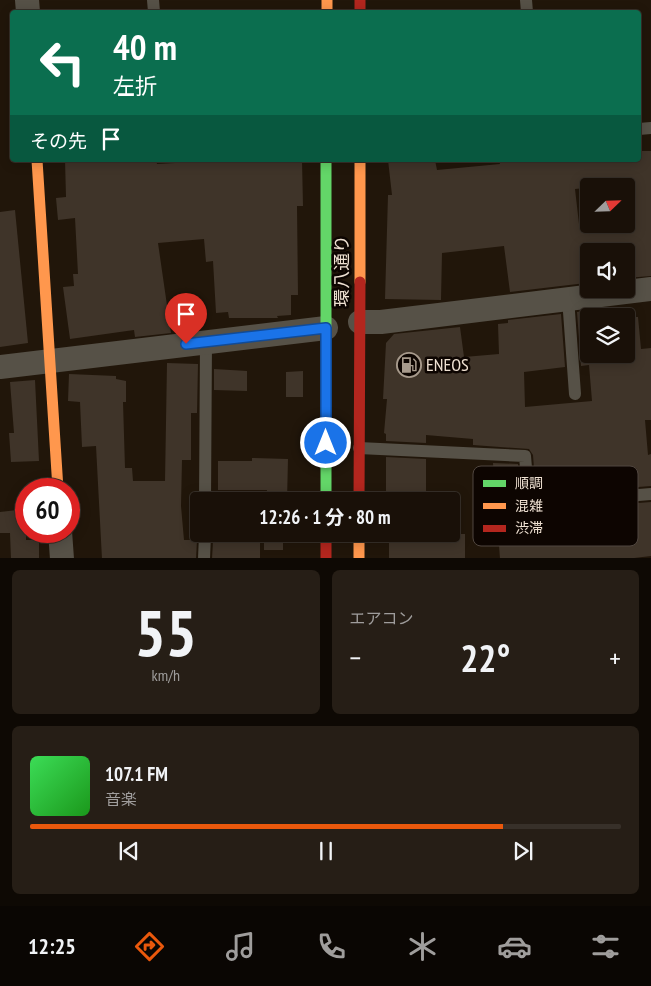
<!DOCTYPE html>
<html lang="ja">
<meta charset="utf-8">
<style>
body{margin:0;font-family:"PT Sans Narrow","Noto Sans JP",sans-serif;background:#261e16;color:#f1f3f6;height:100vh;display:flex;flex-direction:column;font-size:19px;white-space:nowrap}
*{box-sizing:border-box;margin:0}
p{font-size:16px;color:#9f9d9c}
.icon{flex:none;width:28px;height:28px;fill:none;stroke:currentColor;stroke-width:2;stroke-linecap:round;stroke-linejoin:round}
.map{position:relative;height:558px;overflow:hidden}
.sheet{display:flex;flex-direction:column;gap:12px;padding:12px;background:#0e0904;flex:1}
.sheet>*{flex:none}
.hud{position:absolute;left:10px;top:10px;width:631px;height:152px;border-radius:5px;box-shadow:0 2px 12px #0003,0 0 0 1px #373029;background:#0b6e4f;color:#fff;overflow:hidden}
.needle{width:32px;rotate:67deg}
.tools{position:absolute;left:580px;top:178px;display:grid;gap:10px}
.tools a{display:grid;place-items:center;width:55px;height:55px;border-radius:5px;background:#191008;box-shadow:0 2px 12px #0003,0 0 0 1px #373029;font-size:25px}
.speed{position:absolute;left:15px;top:478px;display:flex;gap:10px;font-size:25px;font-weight:700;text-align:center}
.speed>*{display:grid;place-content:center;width:65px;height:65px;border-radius:50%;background:#191008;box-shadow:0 2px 12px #0003,0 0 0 1px #373029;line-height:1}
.speed .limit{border:8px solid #d22;background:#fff;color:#111}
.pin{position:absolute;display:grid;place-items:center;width:42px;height:42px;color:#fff;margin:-51px -21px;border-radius:50% 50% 50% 0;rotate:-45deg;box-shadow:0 0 5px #0007}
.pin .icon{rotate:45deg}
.me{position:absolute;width:55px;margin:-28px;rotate:0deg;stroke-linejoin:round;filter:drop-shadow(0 0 4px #0008)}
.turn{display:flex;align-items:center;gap:18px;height:105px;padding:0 20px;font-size:22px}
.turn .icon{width:65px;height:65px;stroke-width:2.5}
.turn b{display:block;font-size:35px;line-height:42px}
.then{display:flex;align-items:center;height:48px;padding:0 20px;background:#0003;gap:10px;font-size:19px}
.big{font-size:38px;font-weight:700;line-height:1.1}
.sheet .widget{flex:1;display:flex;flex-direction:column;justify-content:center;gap:8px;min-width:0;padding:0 18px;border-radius:8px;background:#261e16}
.sheet .dial{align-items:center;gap:0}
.dial b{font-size:65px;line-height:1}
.song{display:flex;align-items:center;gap:15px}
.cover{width:60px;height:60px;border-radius:8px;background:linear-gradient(135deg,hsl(130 70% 55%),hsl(120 70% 35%))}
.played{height:5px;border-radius:2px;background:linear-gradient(90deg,#ea580c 80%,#373029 80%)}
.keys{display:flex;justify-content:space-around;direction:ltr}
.heat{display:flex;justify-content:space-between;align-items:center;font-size:28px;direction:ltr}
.sheet .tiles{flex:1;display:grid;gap:12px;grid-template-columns:1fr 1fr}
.widget:last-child{grid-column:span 2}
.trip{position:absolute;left:190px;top:492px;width:270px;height:50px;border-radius:5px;background:#191008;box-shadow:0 2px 12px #0003,0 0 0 1px #373029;font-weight:700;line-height:50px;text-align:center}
.dock{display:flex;height:80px;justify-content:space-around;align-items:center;background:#0a0603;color:#9f9d9c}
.dock .icon{width:35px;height:35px}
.dock .on{color:#ea580c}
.dock b{font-size:22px;color:#f1f3f6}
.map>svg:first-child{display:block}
.building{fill:#3f3429;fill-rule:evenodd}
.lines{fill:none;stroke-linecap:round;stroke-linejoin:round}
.lane{stroke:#565147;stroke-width:12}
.street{stroke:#565147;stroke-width:24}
.fast{stroke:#63d668;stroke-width:11}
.slow{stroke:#ff974d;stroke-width:11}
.jam{stroke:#b3261e;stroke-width:11}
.route-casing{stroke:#114b97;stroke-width:12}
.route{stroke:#1a73e8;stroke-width:9}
.labels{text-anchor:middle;stroke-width:5;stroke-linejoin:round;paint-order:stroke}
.street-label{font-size:18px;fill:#efe1d2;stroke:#0d0501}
.poi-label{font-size:18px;fill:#efe1d2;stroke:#0d0501;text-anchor:start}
.key{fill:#0d0501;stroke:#514740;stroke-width:1}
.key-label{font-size:14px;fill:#efe1d2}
</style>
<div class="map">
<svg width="651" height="559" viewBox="0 0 651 559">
<rect width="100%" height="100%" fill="#21160a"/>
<g class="building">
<path d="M 639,151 L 651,151 L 651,276 L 626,278 L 626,251 L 583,251 L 586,283 L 510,292 L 504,246 L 442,253 L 441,300 L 385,299 L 388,195 L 392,195 L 388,160 L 435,160 L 437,170 L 500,164 L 499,161 L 508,160 L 530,160 L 530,163 L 554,160 L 639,160 ZM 626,184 L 626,224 L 579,224 L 575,189 Z"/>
<path d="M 65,160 L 156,160 L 157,164 L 227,160 L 302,160 L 303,206 L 297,206 L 298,295 L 291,295 L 291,315 L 277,316 L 278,318 L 229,318 L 228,312 L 216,313 L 213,261 L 206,262 L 204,239 L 158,243 L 171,333 L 135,337 L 134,330 L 70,339 L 63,287 L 74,286 L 73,274 L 78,274 L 75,218 L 58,220 L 56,198 L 66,197 Z"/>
<path d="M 15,210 L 28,343 L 0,347 L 0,212 Z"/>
<path d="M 590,310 L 589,354 L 626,354 L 626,317 L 638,317 L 641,349 L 651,348 L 651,420 L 645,420 L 648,455 L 651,454 L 651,486 L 536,495 L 533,455 L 529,449 L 473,445 L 473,439 L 426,435 L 426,443 L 386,441 L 386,434 L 384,433 L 387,399 L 383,399 L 386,343 L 394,334 L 460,327 L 464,357 L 499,354 L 498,324 L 508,323 L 508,320 L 561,314 L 565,367 L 524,372 L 525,407 L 592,401 L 589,365 L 581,366 L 577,312 Z"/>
<path d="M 167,363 L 198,364 L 197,413 L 191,413 L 191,460 L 182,460 L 181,506 L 184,540 L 197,540 L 196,559 L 102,559 L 96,446 L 82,447 L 80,402 L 68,401 L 69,374 L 116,376 L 116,379 L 126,381 L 126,402 L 123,402 L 125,468 L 132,468 L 133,481 L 165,481 Z"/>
<path d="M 214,369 L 247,371 L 247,391 L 214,390 Z"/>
<path d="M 303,371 L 303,397 L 286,397 L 286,372 Z"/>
<path d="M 35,380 L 39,461 L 11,462 L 9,433 L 14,433 L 10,382 Z"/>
<path d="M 386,457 L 426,459 L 426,501 L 386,501 Z"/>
<path d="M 252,458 L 288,459 L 287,501 L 266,501 L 267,490 L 218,490 L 218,461 L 252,461 Z"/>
<path d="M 493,463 L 518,464 L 521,505 L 526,512 L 651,502 L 651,556 L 626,559 L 500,559 Z"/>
<path d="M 26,509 L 26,540 L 39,540 L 39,559 L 11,559 L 10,533 L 0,533 L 0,512 Z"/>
<rect x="264" y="534" width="19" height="16"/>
<path d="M 443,534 L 465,534 L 465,559 L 389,559 L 389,538 L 442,538 Z"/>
<path d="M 216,540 L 260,540 L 260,559 L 212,559 L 213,541 Z"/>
</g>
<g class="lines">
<g class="lane">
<path d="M 153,0 L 154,12"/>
<path d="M 526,0 L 527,12"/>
<path d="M 639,129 L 651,128"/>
<path d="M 568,298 L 575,394"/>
<path d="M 359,448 L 525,456 L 529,504 L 651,494"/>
<path d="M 205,501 L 206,342"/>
<path d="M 204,559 L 205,534"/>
</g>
<g class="street">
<path d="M 27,0 L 28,12"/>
<path d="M 360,322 L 381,322 L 651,289"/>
<path d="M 0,367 L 326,328"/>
<path d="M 60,531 L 62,559"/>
</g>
<path class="fast" d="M 326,160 L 326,501"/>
<g class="slow">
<path d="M 327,0 L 327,12"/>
<path d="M 37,160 L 58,489"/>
<path d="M 360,282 L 360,160"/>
<path d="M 359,534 L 359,559"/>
</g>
<g class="jam">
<path d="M 360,0 L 360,12"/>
<path d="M 359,501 L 360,282"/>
<path d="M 326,534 L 326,559"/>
</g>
</g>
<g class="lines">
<defs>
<path id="route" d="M 186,344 L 326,328 L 326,443"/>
</defs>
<use href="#route" class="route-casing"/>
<use href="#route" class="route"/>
</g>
<defs>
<symbol id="fuel-ring" viewBox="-11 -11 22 22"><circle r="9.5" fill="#0d0501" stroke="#a79a8c" stroke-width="1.5"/><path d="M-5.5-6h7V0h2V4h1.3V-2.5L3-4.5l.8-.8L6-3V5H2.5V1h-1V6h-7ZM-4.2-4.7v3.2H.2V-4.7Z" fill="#a79a8c"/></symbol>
</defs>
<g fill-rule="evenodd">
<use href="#fuel-ring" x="395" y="351" width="28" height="28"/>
</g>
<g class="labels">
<g class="street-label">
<text transform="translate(342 271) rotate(-90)" y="6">環八通り</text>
</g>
<g class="poi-label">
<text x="426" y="371">ENEOS</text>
</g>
</g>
<rect x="473" y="466" width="165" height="80" rx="8" class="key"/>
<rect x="483" y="480" width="23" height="7" fill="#63d668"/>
<rect x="483" y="503" width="23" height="6" fill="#ff974d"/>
<rect x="483" y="525" width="23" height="7" fill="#b3261e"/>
<g class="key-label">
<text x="515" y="488">順調</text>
<text x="515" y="511">混雑</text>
<text x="515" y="533">渋滞</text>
</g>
</svg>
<div class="tools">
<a><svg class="needle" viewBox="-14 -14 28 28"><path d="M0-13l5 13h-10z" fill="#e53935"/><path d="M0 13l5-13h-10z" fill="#9f9d9c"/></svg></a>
<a><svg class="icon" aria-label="sound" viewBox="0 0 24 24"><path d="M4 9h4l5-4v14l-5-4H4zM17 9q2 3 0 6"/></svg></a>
<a><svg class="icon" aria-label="layers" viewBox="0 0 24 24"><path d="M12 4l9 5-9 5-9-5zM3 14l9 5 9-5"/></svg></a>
</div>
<div class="speed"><div class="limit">60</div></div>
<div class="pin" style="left:186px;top:344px;background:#d93025"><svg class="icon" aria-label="arrive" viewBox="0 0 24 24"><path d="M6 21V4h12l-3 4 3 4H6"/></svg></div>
<svg class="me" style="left:326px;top:443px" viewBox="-20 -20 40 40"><circle r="17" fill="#1a73e8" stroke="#fff" stroke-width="3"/><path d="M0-11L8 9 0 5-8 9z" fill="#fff"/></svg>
<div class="trip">12:26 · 1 分 · 80 m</div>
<div class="hud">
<div class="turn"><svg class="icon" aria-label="left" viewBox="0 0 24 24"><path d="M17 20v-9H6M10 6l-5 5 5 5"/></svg><div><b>40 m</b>左折</div></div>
<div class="then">その先<svg class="icon" aria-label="arrive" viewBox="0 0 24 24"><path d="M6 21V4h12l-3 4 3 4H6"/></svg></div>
</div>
</div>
<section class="sheet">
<div class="tiles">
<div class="widget dial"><b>55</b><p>km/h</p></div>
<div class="widget"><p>エアコン</p>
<div class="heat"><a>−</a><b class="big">22°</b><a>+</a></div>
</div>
<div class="widget">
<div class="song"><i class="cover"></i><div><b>107.1 FM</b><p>音楽</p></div></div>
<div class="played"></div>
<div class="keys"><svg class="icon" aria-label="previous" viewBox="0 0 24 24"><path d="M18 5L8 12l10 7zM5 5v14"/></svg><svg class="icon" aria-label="pause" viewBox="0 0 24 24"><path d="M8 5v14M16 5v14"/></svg><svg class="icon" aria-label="next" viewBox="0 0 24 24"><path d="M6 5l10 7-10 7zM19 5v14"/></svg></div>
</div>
</div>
</section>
<nav class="dock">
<b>12:25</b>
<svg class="icon on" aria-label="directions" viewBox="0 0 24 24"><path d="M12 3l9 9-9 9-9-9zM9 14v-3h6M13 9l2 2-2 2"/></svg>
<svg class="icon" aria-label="music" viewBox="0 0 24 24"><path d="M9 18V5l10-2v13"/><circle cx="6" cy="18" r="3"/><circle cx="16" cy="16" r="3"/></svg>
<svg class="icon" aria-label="phone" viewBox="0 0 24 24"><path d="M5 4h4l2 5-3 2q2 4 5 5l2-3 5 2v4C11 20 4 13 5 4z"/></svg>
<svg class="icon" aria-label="climate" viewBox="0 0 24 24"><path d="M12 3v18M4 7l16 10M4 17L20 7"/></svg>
<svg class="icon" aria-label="car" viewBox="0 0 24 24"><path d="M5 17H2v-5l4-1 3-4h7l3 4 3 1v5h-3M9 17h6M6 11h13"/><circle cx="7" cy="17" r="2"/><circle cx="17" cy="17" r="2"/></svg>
<svg class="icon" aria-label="filters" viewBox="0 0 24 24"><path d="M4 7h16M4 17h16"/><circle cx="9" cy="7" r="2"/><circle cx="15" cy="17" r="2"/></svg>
</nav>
